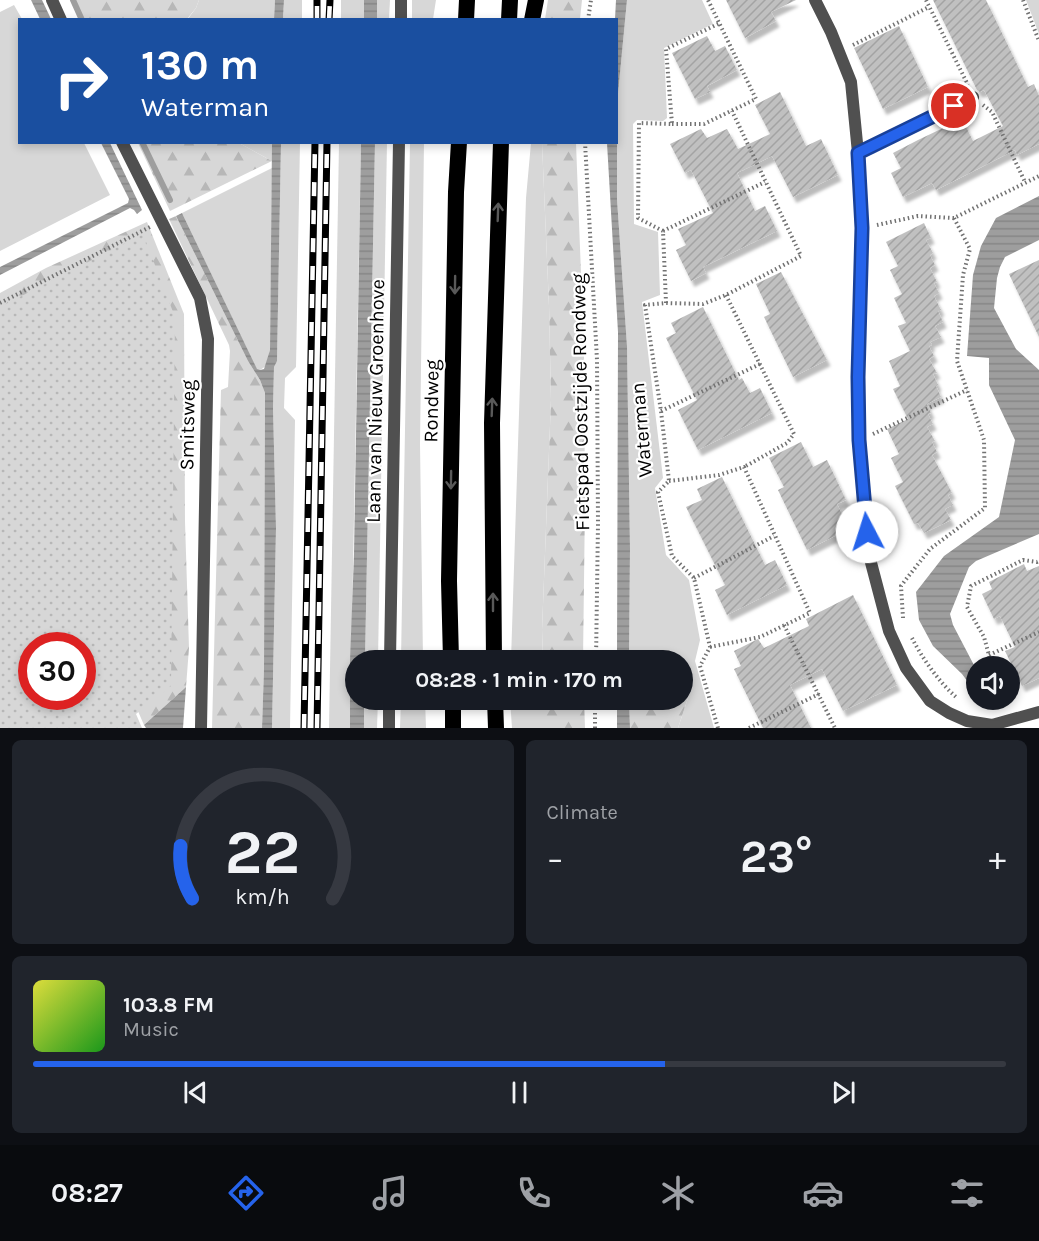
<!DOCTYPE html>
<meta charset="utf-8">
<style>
body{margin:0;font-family:Karla,sans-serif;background:#20242c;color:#f1f3f6;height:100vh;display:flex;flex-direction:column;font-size:22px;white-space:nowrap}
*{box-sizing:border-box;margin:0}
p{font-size:20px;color:#9ea1a6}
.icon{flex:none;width:33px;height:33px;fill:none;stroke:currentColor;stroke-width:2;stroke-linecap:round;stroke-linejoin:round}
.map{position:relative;height:728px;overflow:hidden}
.panel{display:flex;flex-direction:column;gap:12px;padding:12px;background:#0d0f14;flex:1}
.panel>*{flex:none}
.top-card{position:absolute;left:18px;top:18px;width:600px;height:126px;border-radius:0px;box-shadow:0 3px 9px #0003;background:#1a4fa0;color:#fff;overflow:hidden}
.buttons{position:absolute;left:966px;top:656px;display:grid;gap:12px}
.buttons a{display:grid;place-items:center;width:54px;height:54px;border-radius:50%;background:#171b24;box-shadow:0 3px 9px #0003;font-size:30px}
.speed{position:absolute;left:18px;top:632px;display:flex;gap:12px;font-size:30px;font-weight:700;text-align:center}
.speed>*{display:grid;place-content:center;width:78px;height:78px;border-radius:50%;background:#171b24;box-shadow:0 3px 9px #0003;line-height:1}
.speed .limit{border:9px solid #d22;background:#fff;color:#111}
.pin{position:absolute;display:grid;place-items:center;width:51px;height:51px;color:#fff;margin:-26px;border:3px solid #fff;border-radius:50%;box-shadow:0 2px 6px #0007}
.me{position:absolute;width:66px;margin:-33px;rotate:355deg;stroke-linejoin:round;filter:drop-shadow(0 0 4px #0008)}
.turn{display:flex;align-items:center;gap:21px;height:126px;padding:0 24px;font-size:27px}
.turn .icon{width:78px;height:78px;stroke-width:2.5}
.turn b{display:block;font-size:42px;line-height:51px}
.big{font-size:45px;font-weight:700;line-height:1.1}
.panel .card{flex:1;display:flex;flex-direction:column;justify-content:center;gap:9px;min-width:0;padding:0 21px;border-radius:9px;background:#20242c}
.panel .dial{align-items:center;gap:0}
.dial svg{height:156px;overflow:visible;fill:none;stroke:#363941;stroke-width:7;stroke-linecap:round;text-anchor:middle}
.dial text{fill:#f1f3f6;stroke:none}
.song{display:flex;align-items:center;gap:18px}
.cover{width:72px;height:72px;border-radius:9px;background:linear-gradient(135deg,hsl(60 70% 55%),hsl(120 70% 35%))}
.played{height:6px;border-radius:3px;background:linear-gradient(90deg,#2563eb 65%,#363941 65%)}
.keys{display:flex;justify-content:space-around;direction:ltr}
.heat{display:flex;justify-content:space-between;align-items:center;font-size:33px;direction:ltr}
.panel .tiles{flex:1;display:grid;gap:12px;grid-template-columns:1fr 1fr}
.card:last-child{grid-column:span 2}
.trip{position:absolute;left:345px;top:650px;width:348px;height:60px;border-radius:30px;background:#171b24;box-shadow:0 3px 9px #0003;font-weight:700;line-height:60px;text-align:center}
.dock{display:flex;height:96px;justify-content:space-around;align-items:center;background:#090b0e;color:#9ea1a6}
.dock .icon{width:42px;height:42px}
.dock .active{color:#2563eb}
.dock b{font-size:27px;color:#f1f3f6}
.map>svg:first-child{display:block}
.green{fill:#d7d7d7}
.forest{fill:url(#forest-firs)}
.park{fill:url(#park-dots);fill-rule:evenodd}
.water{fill:url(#water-rules)}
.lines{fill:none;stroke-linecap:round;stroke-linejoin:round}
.stream{stroke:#9e9e9e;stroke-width:6}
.building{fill:url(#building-hatch);filter:url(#shadow)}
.path{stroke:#727272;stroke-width:4;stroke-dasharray:1.5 3;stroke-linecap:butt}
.minor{stroke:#505050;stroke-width:12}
.tertiary{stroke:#505050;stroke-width:12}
.trunk{stroke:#000;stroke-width:16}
.rail-casing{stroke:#000;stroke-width:7}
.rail{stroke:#fff;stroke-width:4.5;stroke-dasharray:14;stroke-linecap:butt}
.oneway{stroke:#595959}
.route-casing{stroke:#184099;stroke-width:15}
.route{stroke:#2563eb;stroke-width:10}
.labels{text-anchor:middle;stroke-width:4.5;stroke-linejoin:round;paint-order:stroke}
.street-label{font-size:20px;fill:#000;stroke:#fff}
</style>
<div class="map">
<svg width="1039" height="728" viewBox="0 0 1039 728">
<defs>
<pattern id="forest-firs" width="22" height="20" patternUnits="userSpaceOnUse" patternTransform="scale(1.5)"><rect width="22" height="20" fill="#d7d7d7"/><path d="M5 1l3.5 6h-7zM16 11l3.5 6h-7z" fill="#b7b7b7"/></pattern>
<pattern id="park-dots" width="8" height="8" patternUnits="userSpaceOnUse" patternTransform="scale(1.5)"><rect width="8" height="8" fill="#d7d7d7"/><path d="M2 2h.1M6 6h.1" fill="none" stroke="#b7b7b7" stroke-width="1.8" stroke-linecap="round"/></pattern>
<pattern id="water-rules" width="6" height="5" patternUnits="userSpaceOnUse" patternTransform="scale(1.5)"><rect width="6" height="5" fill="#9e9e9e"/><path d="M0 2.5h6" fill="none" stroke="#868686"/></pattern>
<pattern id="building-hatch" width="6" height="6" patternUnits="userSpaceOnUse" patternTransform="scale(1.5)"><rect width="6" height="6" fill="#c0c0c0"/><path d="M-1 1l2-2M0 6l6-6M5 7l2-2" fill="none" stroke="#a3a3a3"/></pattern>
<filter id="shadow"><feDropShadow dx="3.5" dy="6" stdDeviation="1.5" flood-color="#0004"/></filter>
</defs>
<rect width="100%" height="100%" fill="#fff"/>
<g class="green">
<path d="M 199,0 L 275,0 L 274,19 L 187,20 L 196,8 Z"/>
<path d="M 284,0 L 302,0 L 302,19 L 283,20 Z"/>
<path d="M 341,0 L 364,0 L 364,19 L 341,20 Z"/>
<path d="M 377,0 L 390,0 L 389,19 L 377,20 Z"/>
<path d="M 412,0 L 436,0 L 433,19 L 412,19 Z"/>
<path d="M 627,0 L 702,0 L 713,24 L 664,48 L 667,118 L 663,121 L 637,120 L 633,124 L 634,224 L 658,232 L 660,295 L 642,302 L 663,478 L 655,488 L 666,555 L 689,580 L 700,640 L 695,661 L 714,728 L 678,728 L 690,692 L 683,688 L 682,660 L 629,660 L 630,549 L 627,346 L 617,199 L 617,104 Z"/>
<path d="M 1026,0 L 1039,0 L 1039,34 Z"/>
<path d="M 14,5 L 22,19 L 20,20 L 20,142 L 84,143 L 110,195 L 0,251 L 0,12 Z"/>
<path d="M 300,142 L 296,367 L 285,378 L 284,408 L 295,420 L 290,728 L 272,728 L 276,528 L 273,408 L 274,367 L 277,360 L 281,143 Z"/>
<path d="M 387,142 L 378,660 L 365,660 L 375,143 Z"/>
<path d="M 424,142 L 420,444 L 423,660 L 401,660 L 410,143 Z"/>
<path d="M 239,143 L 272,143 L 272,161 Z"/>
<path d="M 339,143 L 361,143 L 350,728 L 329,728 Z"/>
<path d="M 531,143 L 542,143 L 549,306 L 551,400 L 542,630 L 543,660 L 511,660 L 526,198 Z"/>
<path d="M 272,168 L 270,350 L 266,366 L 260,370 L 257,370 L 182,213 Z"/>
<path d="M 364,699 L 378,699 L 377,728 L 364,728 Z"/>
<path d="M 401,699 L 425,699 L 426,728 L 400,728 Z"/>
<path d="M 510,699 L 543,699 L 543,728 L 512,728 Z"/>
</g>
<g class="forest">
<path d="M 72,0 L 199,0 L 196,8 L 187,19 L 81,20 Z"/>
<path d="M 548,0 L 582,0 L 580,19 L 545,19 Z"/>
<path d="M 138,143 L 239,143 L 272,161 L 170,211 Z"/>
<path d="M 542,143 L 576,143 L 584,352 L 585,502 L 583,660 L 543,660 L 542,630 L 551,400 L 549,306 Z"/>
<path d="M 176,216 L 248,361 L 260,380 L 265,393 L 264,668 L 262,728 L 212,728 L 221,390 L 228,387 L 230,351 L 229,345 L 169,219 Z"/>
<path d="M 147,222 L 184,314 L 185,522 L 189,648 L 186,687 L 144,725 L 134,702 L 0,323 L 0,293 L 46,268 Z"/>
<path d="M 683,688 L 690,692 L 678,728 L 630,728 L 629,699 L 682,699 Z"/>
<path d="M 543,699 L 584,699 L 585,728 L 543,728 Z"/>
</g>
<path class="park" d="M 143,234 L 175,317 L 171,686 L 136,714 L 142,728 L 0,728 L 0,307 ZM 32,645 L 82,645 L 82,696 L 32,696 Z"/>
<g class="water">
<path d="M 31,0 L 42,0 L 51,19 L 40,19 Z"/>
<path d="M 275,0 L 284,0 L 283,19 L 274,19 Z"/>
<rect x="364" y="0" width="13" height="19"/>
<path d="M 616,0 L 627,0 L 617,104 L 617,199 L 627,346 L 630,549 L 629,660 L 617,660 L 618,332 L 607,143 L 616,142 L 616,20 L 615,19 Z"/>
<path d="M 375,142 L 365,660 L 356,660 L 356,699 L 364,699 L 364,728 L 350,728 L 350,661 L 354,554 L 361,143 Z"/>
<path d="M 101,143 L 110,143 L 142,210 L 137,214 L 134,210 L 130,208 L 0,275 L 0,267 L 128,203 L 129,199 Z"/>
<path d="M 272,143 L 281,143 L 277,361 L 274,367 L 273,408 L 276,528 L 272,728 L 262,728 L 264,668 L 265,393 L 260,380 L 248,361 L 176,216 L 182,213 L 257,369 L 260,370 L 264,369 L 270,350 Z"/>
<path d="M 1039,196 L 1039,240 L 1005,257 L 1000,267 L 997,278 L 994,308 L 1016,349 L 1039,370 L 1039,534 L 976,561 L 969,567 L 950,614 L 953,625 L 976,669 L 976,685 L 971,686 L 962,674 L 933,646 L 919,620 L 916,592 L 944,556 L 999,517 L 1015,440 L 989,385 L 989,358 L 967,356 L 973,275 L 981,246 L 996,218 Z"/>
<path d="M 186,687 L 183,728 L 146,728 L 144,725 Z"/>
<path d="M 617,699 L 629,699 L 630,728 L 617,728 Z"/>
</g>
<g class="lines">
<g class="stream">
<path d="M 73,0 L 82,20"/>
<path d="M 142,142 L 170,200"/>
</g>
</g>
<g class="building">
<path d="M 726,0 L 796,0 L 771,12 L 776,21 L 745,38 Z"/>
<path d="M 933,0 L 986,0 L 1028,87 L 1034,84 L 1039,96 L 1039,144 L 1017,155 L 1015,150 L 936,190 L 932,183 L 903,197 L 891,173 L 901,168 L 893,153 L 918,140 L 962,119 L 973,141 L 1003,126 L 984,90 L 980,92 L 977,90 Z"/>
<path d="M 899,26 L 928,87 L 883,109 L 854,48 Z"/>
<path d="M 707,36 L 715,51 L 725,46 L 737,70 L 707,86 L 710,92 L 695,99 L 672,53 Z"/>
<path d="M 780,92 L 806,146 L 821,139 L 838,175 L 793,197 L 772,156 L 737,173 L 755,211 L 765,206 L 777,231 L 703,267 L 706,273 L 691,281 L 676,250 L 686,245 L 678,229 L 713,213 L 691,170 L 685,173 L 670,144 L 701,129 L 707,138 L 727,129 L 738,149 L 770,134 L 755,105 Z"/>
<path d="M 924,223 L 931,238 L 926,240 L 933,253 L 930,255 L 935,265 L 930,268 L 937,282 L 934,283 L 939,293 L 934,296 L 941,310 L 938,311 L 943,322 L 935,326 L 941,337 L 930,342 L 932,345 L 929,346 L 934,356 L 929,359 L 937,373 L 933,374 L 938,385 L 936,386 L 941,397 L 927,404 L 931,413 L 928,414 L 933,424 L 927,427 L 935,441 L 932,442 L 937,452 L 932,455 L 952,493 L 948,495 L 953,505 L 945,509 L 951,520 L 924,533 L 918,523 L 914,524 L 895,486 L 903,482 L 891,458 L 899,454 L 887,429 L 908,419 L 893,389 L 900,386 L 889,361 L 910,351 L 898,326 L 906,323 L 894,298 L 902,294 L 890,270 L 898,266 L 886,242 Z"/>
<path d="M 1039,260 L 1039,337 L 1009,274 Z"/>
<path d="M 781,272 L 827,360 L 793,377 L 764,317 L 770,314 L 756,284 Z"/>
<path d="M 703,307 L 739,380 L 742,378 L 750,393 L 760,388 L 772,413 L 698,450 L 678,410 L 697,400 L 666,338 L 676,333 L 671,323 Z"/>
<path d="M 801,442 L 813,467 L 827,460 L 846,500 L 837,504 L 849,529 L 807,550 L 778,490 L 784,487 L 769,458 Z"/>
<path d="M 722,477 L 765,565 L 775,560 L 787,585 L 727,615 L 715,590 L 725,585 L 686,507 L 702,500 L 697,489 Z"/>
<path d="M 1024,564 L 1027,571 L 1039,566 L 1039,678 L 1022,686 L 1005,651 L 1015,647 L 1000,616 L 994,619 L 982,594 L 992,589 L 989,582 Z"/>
<path d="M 853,595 L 897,685 L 843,711 L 822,669 L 790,685 L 811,728 L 763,728 L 734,669 L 741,666 L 734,651 L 758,639 L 764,648 L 809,626 L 806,619 Z"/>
</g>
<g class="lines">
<g class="path">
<path d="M 926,0 L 968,85"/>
<path d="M 1023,0 L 1039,41"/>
<path d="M 588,20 L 591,0"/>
<path d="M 853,45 L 929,7"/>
<path d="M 983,105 L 992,112 L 1025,182"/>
<path d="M 672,124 L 704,124 L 756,99 L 708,0"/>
<path d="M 585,142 L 597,360 L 598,523 L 596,660"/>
<path d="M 877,225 L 918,216 L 954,218"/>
<path d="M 663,231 L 765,182"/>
<path d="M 726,295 L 794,434 L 787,443 L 744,467"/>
<path d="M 0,303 L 150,227"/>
<path d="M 666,303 L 663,231 L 638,218 L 639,123 L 672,124 L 666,49 L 720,23"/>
<path d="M 661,411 L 760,364"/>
<path d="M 873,434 L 967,390"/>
<path d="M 669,481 L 719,475 L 744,467 L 810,613 L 760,637 L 710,647"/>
<path d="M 694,578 L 774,536"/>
<path d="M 903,618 L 901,586 L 907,578 L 930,549 L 985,508 L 984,440 L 957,361 L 963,275 L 970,249 L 954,218 L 1039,176"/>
<path d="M 784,625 L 835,728"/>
<path d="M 912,638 C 922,658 939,682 956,697"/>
<path d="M 989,655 L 1039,632"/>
<path d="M 992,666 L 984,637 L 967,607 L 971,586 L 1023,560 L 1037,562 L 1039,561"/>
<path d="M 595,728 L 595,699"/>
<path d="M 718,728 L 700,666 L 710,647 L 694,578 L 672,556 L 658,492 L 669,481 L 661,411 L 645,305 L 666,303 L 703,304 L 726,295 L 801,256 L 732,111"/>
<path d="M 749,728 L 819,694"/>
</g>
<g class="minor">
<path d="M 52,0 L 61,20"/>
<path d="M 815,0 L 831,32 L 851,82 L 858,153 L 862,229 L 858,377 L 859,440 L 869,555 L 889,631 L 906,668 L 930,701 L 949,713 L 967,721 L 992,725 L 1039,712"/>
<path d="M 122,142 L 200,298 L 208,339 L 201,728"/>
<path d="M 858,153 L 973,97"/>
</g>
<g class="tertiary">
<path d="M 401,20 L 401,0"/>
<path d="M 390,660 L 399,142"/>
<path d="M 389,728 L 389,699"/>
</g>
<g class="trunk">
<path d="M 466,20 L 467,0"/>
<path d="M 509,20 L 510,0"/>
<path d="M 532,20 L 536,0"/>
<path d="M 451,660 L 449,581 L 456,192 L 459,142"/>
<path d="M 494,660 L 492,423 L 501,142"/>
<path d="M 453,699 L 453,728"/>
<path d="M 495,699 L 496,728"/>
</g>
<defs>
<g id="rail">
<path d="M 317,20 L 317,0"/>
<path d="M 329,20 L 330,0"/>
<path d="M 304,728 L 315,142"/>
<path d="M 317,728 L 327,142"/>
</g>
</defs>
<use href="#rail" class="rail-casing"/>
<use href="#rail" class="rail"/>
</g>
<defs><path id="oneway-shaft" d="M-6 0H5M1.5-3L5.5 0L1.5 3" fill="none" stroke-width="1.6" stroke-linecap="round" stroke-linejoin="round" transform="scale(1.5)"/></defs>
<g class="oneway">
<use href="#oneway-shaft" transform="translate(498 212) rotate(-88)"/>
<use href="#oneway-shaft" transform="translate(455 285) rotate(91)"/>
<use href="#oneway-shaft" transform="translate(492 407) rotate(-88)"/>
<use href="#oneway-shaft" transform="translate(451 480) rotate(91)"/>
<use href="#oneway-shaft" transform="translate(493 602) rotate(-90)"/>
</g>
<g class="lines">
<defs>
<path id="route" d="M 867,532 L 859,440 L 858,377 L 862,228 L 858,153 L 954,106"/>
</defs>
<use href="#route" class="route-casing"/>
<use href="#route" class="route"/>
</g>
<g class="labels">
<g class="street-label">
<text transform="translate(375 401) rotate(-89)" y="7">Laan van Nieuw Groenhove</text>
<text transform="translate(431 401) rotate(-89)" y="7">Rondweg</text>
<text transform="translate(580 402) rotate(-91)" y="7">Fietspad Oostzijde Rondweg</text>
<text transform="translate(187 425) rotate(-89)" y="7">Smitsweg</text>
<text transform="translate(641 430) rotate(-95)" y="7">Waterman</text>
</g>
</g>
</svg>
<div class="buttons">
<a><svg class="icon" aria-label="sound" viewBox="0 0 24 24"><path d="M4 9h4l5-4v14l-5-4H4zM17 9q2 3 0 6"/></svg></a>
</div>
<div class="speed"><div class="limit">30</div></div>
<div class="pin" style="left:954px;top:106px;background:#d93025"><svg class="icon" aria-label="arrive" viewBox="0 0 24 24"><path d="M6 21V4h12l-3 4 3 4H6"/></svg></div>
<svg class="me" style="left:867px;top:532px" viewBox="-20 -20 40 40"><circle r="19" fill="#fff"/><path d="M0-13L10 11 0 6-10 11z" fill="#2563eb"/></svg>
<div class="trip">08:28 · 1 min · 170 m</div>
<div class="top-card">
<div class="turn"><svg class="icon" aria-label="right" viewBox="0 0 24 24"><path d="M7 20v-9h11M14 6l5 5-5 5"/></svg><div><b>130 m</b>Waterman</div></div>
</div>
</div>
<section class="panel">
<div class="tiles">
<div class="card dial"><svg viewBox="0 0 100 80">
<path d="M14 69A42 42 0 1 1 86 69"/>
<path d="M14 69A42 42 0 0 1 8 42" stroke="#2563eb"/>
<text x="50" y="56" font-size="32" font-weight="700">22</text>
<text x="50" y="72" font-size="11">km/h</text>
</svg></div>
<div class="card"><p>Climate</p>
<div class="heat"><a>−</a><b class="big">23°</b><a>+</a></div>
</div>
<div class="card">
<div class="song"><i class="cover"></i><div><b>103.8 FM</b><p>Music</p></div></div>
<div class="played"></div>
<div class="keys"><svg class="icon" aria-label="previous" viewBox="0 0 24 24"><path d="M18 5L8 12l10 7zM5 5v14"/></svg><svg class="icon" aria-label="pause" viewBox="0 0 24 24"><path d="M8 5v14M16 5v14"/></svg><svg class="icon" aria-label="next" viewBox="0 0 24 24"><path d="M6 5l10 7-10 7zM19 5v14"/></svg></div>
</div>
</div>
</section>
<nav class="dock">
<b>08:27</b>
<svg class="icon active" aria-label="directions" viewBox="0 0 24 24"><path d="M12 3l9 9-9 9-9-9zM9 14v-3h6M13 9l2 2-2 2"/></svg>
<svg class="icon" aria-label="music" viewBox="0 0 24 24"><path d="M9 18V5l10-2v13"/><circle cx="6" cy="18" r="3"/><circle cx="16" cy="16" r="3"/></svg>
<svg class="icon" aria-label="phone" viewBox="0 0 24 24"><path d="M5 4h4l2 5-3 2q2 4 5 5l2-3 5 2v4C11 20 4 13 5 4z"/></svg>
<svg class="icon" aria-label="climate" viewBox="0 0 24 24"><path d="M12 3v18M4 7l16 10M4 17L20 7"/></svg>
<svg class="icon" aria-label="car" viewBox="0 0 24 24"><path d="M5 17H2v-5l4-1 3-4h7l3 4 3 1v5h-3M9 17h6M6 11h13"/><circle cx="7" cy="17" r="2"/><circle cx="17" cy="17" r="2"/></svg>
<svg class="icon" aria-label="filters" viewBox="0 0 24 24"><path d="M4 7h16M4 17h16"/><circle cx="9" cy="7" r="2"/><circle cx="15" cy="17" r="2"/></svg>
</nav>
